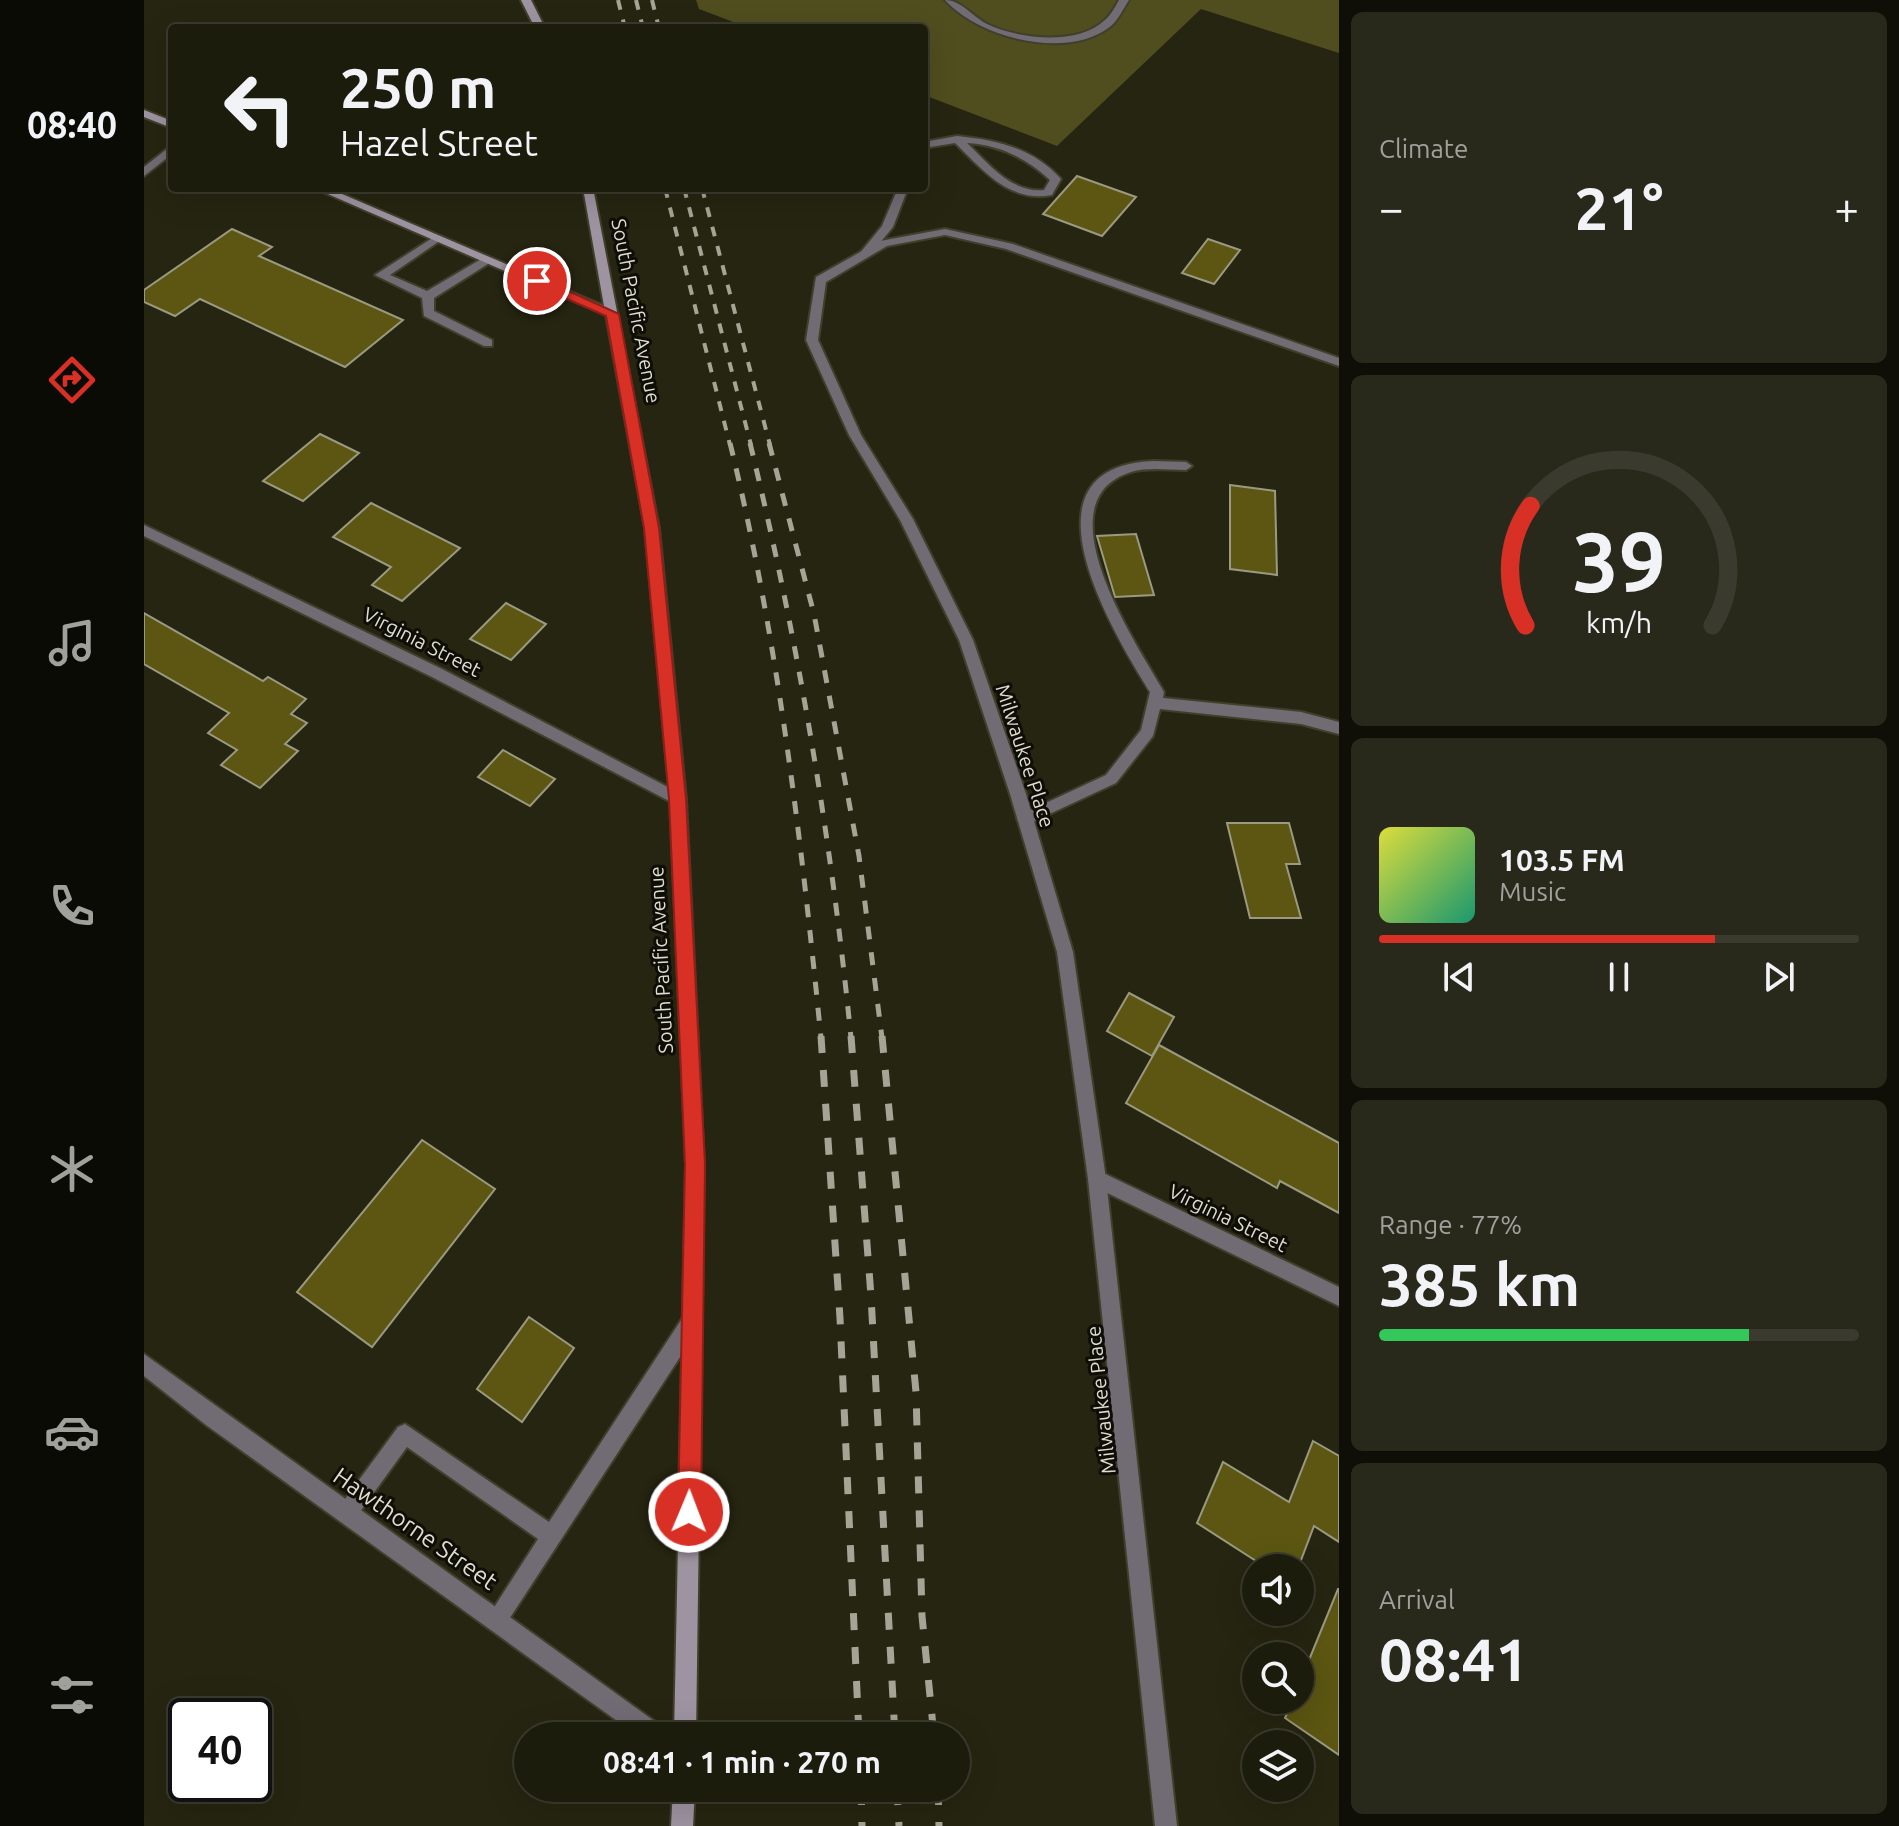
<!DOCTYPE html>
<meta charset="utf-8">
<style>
body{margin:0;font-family:Ubuntu,sans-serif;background:#29291b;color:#f1f3f6;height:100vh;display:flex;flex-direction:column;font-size:30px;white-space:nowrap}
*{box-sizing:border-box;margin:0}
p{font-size:26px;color:#a0a19d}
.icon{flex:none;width:44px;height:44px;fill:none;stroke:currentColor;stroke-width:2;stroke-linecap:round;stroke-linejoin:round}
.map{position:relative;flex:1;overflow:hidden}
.panel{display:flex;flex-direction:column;gap:12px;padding:12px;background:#0f0f07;width:560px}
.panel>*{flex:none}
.top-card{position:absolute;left:24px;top:24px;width:760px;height:168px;border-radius:8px;box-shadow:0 8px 32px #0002,0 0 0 2px #3a3a2e;background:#1c1c0d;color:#f1f3f6;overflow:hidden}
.fabs{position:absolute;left:1098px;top:1554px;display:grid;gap:16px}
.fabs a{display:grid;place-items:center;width:72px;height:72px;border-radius:50%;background:#1c1c0d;box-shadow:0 8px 32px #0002,0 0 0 2px #3a3a2e;font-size:40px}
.speed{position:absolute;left:24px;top:1698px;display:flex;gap:16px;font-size:40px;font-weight:700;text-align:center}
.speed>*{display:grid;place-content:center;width:104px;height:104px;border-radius:50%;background:#1c1c0d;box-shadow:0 8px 32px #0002,0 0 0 2px #3a3a2e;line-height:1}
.speed .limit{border:4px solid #111;border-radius:12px;background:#fff;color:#111}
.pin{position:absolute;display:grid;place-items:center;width:68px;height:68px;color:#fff;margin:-34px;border:4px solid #fff;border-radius:50%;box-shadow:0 2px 8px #0007}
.me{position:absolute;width:88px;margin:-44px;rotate:1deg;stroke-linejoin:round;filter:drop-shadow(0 0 6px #0008)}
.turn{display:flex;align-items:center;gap:28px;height:168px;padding:0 40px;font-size:36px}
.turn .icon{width:104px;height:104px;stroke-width:2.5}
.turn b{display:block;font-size:56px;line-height:68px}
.big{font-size:60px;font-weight:700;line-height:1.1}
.panel .tile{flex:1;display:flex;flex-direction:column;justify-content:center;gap:12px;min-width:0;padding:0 28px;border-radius:12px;background:#29291b}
.panel .dial{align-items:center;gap:0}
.dial svg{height:208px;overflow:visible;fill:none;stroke:#3a3a2e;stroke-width:7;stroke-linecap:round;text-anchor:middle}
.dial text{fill:#f1f3f6;stroke:none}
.song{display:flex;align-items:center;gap:24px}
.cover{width:96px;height:96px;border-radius:12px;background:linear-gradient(135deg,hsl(60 70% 55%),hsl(160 70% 35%))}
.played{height:8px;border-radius:4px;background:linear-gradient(90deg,#d93025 70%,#3a3a2e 70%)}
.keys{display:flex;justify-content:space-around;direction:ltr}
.heat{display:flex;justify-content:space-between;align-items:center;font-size:44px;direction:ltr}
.charge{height:12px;border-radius:6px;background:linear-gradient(90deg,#34c759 77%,#3a3a2e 0)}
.trip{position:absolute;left:370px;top:1722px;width:456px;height:80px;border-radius:40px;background:#1c1c0d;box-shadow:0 8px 32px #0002,0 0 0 2px #3a3a2e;font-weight:700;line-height:80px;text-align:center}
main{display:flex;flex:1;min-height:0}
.tabs{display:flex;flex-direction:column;width:144px;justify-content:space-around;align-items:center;background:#0b0b05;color:#a0a19d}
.tabs .icon{width:56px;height:56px}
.tabs .active{color:#d93025}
.tabs b{font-size:36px;color:#f1f3f6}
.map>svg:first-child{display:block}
.green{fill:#504d1f}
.building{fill:#5c5612;stroke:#9a9982;stroke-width:2}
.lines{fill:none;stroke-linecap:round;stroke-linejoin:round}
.lane-casing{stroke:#403f2c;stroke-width:4}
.street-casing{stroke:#403f2c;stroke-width:4}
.secondary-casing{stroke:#403f2c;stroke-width:4}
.lane{fill:#716b73;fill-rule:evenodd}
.street{fill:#716b73;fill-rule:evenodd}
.secondary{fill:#9e93a0;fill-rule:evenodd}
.rail-far2{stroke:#a5a496;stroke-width:4;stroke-dasharray:10 10;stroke-linecap:butt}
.rail-far1{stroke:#a5a496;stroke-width:5;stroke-dasharray:13 13;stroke-linecap:butt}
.rail{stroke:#a5a496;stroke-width:7;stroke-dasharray:17 17;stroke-linecap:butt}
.route{fill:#d93025;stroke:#8d1f18;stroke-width:2}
.labels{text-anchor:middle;stroke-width:6;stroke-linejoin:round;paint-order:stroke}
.street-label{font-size:20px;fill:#ddddd1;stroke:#0e0d06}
.near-street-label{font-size:24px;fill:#ddddd1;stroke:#0e0d06}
</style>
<main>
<nav class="tabs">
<b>08:40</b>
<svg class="icon active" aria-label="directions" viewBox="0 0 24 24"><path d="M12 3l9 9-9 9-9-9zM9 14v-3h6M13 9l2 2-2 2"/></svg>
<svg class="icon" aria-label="music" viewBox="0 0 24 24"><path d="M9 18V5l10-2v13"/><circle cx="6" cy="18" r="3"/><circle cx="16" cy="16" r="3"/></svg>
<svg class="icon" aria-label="phone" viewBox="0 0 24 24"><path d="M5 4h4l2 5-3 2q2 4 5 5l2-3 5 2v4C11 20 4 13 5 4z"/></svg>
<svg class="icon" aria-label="climate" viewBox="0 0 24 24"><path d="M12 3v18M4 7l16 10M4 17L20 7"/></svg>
<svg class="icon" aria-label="car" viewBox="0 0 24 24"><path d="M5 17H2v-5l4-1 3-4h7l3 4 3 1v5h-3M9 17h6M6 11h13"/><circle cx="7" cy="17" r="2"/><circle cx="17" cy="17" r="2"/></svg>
<svg class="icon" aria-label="filters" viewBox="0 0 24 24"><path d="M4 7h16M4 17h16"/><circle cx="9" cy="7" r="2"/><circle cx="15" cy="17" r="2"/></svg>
</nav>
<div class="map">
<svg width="1195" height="1826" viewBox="0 0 1195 1826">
<rect width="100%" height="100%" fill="#262511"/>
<path class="green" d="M 552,0 L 1195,0 L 1195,53 L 1057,9 L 913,146 L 780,95 L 780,28 L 605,28 L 555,9 Z"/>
<g class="building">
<path d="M 933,176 L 992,197 L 958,236 L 899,214 Z"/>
<path d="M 88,229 L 128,247 L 115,256 L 259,320 L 201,367 L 56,299 L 31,316 L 0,302 L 0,290 Z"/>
<path d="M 1064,239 L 1096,250 L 1070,284 L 1038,273 Z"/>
<path d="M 176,434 L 215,453 L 159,501 L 119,481 Z"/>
<path d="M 1086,485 L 1131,491 L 1133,575 L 1086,569 Z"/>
<path d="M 227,503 L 316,548 L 258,601 L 228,585 L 247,567 L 189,537 Z"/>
<path d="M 992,534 L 1010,595 L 971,597 L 953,536 Z"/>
<path d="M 362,603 L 402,624 L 367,660 L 326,639 Z"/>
<path d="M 0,613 L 119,681 L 124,677 L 162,699 L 147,714 L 163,723 L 141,744 L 154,751 L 116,788 L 77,765 L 93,750 L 64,733 L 85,713 L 0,664 Z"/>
<path d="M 359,750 L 411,779 L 386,806 L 334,777 Z"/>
<path d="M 1083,823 L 1145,823 L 1156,864 L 1142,864 L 1157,918 L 1106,918 Z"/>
<path d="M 985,993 L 1030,1017 L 1008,1056 L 963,1031 Z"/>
<path d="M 1015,1045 L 1195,1143 L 1195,1213 L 1136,1181 L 1133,1188 L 982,1103 Z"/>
<path d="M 278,1140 L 351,1189 L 228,1347 L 153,1292 Z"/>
<path d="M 385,1317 L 430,1348 L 378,1422 L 333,1389 Z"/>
<path d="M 1169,1441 L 1195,1456 L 1195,1542 L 1170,1526 L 1154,1568 L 1123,1568 L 1053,1523 L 1079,1462 L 1145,1502 Z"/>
<path d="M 1194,1589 L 1195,1589 L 1195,1755 L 1141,1718 L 1149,1700 L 1156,1700 L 1156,1682 Z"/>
</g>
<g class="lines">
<defs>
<g id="lane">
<path d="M 801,0 C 817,0 828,16 843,24 C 874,39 934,46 961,20 C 967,15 971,7 975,0 L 985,0 C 979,9 975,19 967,26 C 924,61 835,38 801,0 Z"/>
<path d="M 813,136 C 853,140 889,148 917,179 L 908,195 C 865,203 839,170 811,143 L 780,148 L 780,142 ZM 823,143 C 856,145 882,158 906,180 L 900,190 C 867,193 845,164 823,143 Z"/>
<path d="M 28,145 L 28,154 L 0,176 L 0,167 Z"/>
<path d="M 754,188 L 764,188 L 749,227 L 724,257 L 716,257 L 716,253 L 738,226 Z"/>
<path d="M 293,235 L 299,238 L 297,240 L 246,275 L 283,291 L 339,258 L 347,258 L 347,262 L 290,298 L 290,311 L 348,340 L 348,346 L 340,346 L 280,316 L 278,298 L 231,275 Z"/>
<path d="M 1010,461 L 1042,462 L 1048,466 L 1042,470 C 1024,470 1004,467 987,472 C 895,501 994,646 1020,692 L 1019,698 L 1157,712 L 1195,722 L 1195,734 L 1157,724 L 1016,709 L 1009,736 L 972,783 L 886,823 L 876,823 L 873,819 L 876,815 L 962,775 L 997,730 L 1006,692 C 968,631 869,466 1010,461 Z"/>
<path d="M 953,1170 L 1195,1287 L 1195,1306 L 947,1185 L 944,1179 L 947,1173 Z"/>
<path d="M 548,1312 L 555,1314 L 557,1321 L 555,1328 L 360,1627 L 353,1631 L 346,1627 L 342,1620 L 394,1539 L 263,1447 L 210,1520 L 203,1523 L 196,1520 L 193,1513 L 196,1506 L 254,1427 L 261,1424 L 405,1522 L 541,1314 Z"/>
</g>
<g id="street">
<path d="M 801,229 L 869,244 L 1195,358 L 1195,366 L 862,249 L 801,235 L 743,246 L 682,282 L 674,340 L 717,435 L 769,519 L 829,640 L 882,794 L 929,952 L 962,1179 L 1033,1826 L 1011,1826 L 944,1179 L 913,952 L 866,794 L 815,640 L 756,520 L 705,435 L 662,340 L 672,277 L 736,241 Z"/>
<path d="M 0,525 L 298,669 L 539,795 L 542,799 L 539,803 L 529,803 L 288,677 L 0,536 Z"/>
<path d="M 0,1354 L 520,1728 L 523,1736 L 494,1736 L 62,1425 L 0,1376 Z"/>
</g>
<g id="secondary">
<path d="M 377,0 L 387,0 L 401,28 L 391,28 Z"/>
<path d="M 0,110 L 28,121 L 28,128 L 0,117 Z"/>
<path d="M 170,188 L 184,188 L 460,306 L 439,188 L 449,188 L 515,528 L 542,799 L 560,1164 L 552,1736 L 530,1736 L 542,1164 L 526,799 L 501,528 L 462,315 Z"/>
<path d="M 529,1788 L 551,1788 L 549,1826 L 527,1826 Z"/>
</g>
</defs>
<use href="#lane" class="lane-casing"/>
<use href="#street" class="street-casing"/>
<use href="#secondary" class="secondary-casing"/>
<use href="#lane" class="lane"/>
<use href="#street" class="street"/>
<use href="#secondary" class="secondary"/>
<g class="rail-far2">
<path d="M 474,0 L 481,28"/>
<path d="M 492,0 L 499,28"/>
<path d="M 508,0 L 515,28"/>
<path d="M 521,188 L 586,445"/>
<path d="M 540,188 L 607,445"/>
<path d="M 558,188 L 626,445"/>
</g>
<g class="rail-far1">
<path d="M 586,443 C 634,639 657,838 677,1038"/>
<path d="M 606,443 C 654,640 687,836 707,1038"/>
<path d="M 625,443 L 670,614 L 715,856 L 738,1038"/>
</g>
<g class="rail">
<path d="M 677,1036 L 696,1318 L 715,1736"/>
<path d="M 707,1036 L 727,1296 L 751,1736"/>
<path d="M 738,1036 L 772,1392 L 778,1616 L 790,1736"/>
<path d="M 717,1788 L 718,1826"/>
<path d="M 753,1788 L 755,1826"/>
<path d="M 794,1788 L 795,1826"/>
</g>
</g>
<path class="route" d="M 389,279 L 398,279 L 475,314 L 515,528 L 542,799 L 561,1164 L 557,1512 L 553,1520 L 545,1524 L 537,1520 L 534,1512 L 541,1164 L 525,799 L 500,528 L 462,316 L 389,284 Z"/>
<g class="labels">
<g class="street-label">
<text transform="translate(492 311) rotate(79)" y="7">South Pacific Avenue</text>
<text transform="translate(278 642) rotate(27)" y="7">Virginia Street</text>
<text transform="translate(881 756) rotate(72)" y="7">Milwaukee Place</text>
<text transform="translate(517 960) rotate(-93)" y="7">South Pacific Avenue</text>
<text transform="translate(1084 1218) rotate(26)" y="7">Virginia Street</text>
<text transform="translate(957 1400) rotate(-96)" y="7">Milwaukee Place</text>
</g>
<g class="near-street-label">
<text transform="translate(271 1529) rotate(35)" y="8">Hawthorne Street</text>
</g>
</g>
</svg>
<div class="fabs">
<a><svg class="icon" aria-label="sound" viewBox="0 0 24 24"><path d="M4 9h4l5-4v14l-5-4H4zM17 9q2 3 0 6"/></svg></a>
<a><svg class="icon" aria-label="search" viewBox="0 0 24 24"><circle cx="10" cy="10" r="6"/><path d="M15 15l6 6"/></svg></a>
<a><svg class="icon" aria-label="layers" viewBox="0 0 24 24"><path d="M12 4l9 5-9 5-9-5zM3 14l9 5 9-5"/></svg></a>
</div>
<div class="speed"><div class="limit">40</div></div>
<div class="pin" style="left:393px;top:281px;background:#d93025"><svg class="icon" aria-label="arrive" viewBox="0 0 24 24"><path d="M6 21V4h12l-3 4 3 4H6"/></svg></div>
<svg class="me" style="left:545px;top:1512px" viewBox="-20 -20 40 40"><circle r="17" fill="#d93025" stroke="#fff" stroke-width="3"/><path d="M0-11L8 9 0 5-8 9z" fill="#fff"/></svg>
<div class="trip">08:41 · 1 min · 270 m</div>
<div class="top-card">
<div class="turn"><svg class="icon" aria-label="left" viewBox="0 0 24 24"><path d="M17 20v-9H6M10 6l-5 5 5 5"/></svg><div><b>250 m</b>Hazel Street</div></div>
</div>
</div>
<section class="panel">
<div class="tile"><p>Climate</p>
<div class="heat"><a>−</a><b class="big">21°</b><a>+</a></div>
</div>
<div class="tile dial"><svg viewBox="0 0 100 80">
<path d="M14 69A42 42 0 1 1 86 69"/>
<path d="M14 69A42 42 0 0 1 16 23" stroke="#d93025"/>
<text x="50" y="56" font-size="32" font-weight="700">39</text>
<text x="50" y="72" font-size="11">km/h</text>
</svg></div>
<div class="tile">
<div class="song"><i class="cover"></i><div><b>103.5 FM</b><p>Music</p></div></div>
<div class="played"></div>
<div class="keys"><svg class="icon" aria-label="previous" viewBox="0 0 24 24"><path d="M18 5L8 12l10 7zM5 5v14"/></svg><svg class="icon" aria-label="pause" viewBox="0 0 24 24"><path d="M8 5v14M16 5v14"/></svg><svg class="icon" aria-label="next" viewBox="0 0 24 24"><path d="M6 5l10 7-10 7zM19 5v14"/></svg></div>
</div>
<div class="tile"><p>Range · 77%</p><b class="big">385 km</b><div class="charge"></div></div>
<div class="tile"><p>Arrival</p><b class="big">08:41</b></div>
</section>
</main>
